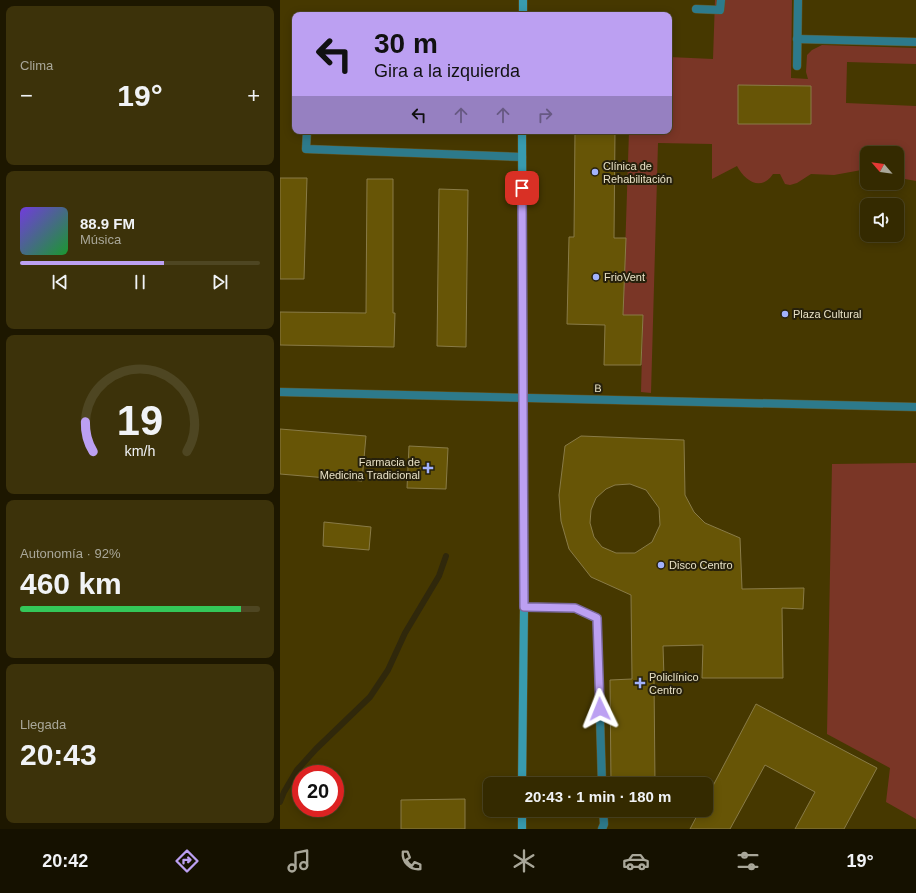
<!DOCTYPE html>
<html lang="es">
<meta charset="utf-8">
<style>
body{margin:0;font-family:Helvetica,sans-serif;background:#3c320a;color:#f1f3f6;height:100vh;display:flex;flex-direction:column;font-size:15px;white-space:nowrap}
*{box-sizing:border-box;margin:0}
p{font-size:13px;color:#a9a799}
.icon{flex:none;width:22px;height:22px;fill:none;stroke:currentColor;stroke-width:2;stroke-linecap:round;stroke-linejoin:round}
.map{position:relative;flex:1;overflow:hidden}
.side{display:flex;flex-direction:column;gap:6px;padding:6px;background:#1d1700;width:280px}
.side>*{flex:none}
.top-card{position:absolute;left:12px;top:12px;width:380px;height:122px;border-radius:8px;box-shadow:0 2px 10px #0003,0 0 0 1px #4e4622;background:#bca0f2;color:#111;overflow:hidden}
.needle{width:26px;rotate:298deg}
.buttons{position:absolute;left:580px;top:146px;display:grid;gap:8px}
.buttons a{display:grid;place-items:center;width:44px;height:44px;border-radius:8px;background:#342a00;box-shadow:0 2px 10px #0003,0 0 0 1px #4e4622;font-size:20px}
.speed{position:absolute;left:12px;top:765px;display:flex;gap:8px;font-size:20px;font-weight:700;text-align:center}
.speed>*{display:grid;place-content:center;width:52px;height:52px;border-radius:50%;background:#342a00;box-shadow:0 2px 10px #0003,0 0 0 1px #4e4622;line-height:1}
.speed .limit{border:6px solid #d22;background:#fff;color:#111}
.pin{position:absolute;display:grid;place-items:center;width:34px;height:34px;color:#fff;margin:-17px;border-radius:8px;box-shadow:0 2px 6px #0006}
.me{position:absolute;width:44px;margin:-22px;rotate:358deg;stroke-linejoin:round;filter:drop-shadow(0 0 3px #0008)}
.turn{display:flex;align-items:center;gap:14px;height:84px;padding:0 16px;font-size:18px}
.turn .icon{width:52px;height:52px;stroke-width:2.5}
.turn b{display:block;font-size:28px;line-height:34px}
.lanes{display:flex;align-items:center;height:38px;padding:0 16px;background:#0003;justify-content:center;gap:20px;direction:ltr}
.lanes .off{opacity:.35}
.big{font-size:30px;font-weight:700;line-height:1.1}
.side .card{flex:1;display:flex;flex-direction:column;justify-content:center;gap:6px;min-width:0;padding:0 14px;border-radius:8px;background:#3c320a}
.side .dial{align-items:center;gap:0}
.dial svg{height:104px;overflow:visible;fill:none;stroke:#4e4622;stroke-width:7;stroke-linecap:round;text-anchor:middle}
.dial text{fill:#f1f3f6;stroke:none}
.song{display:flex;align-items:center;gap:12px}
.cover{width:48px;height:48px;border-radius:6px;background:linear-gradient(135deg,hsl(260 70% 55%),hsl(130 70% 35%))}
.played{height:4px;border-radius:2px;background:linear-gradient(90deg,#bca0f2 60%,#4e4622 60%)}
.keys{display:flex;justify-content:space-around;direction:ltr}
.heat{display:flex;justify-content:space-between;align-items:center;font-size:22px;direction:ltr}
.charge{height:6px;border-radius:3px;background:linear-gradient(90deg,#34c759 92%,#4e4622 0)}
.trip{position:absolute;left:203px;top:777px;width:230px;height:40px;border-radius:8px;background:#342a00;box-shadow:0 2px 10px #0003,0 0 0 1px #4e4622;font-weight:700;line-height:40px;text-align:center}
.tab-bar{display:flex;height:64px;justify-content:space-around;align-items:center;background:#151100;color:#a9a799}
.tab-bar .icon{width:28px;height:28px}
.tab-bar .on{color:#bca0f2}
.tab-bar b{font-size:18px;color:#f1f3f6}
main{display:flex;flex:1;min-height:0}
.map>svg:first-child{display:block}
.green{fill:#7a3626}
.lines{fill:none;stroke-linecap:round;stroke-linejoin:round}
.stream{stroke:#30280b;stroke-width:6}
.building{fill:#675506;stroke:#897b47;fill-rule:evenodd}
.lane-casing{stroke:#635624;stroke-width:9}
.street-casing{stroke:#635624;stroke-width:9}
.secondary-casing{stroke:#635624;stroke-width:9}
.lane{stroke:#2d7a8b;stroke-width:8}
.street{stroke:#2d7a8b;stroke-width:8}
.secondary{stroke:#389baf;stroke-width:8}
.route-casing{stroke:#7a689d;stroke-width:10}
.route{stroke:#bca0f2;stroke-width:7}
.poi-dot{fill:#a2b2fd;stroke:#26200b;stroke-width:1.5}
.labels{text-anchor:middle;stroke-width:4;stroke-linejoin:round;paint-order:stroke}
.poi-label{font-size:11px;fill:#e8e1c6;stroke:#26200b;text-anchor:start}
.street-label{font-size:11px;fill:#e8e1c6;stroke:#26200b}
</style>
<main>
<section class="side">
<div class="card"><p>Clima</p>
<div class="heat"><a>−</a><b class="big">19°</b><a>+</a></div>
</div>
<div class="card">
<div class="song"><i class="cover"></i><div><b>88.9 FM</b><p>Música</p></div></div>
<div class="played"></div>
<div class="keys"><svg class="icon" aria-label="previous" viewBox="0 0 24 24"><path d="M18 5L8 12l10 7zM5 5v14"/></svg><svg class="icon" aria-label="pause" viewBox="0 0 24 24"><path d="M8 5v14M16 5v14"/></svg><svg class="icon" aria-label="next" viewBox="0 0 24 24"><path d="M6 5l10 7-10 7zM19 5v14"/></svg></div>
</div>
<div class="card dial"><svg viewBox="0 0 100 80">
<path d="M14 69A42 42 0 1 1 86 69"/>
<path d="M14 69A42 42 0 0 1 8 46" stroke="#bca0f2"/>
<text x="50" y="56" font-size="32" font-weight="700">19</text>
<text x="50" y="72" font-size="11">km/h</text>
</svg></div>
<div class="card"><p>Autonomía · 92%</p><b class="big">460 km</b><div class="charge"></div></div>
<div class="card"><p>Llegada</p><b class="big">20:43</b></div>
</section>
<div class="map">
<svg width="636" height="829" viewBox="0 0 636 829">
<rect width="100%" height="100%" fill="#463800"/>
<g class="green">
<path d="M 435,0 L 512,0 L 511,78 L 528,79 L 526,72 L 527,55 L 532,50 L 542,45 L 636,48 L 636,64 L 567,62 L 566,103 L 636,106 L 636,181 L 625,179 L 617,175 L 617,153 L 587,153 L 587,169 L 554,175 L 531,174 L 517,183 L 510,185 L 505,184 L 500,174 L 493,174 C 481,192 465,181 457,166 L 432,179 L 432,144 L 378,143 L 371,393 L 361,392 L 363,316 L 343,315 L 349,131 L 389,131 L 389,57 L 433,59 Z"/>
<path d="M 58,131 L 88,131 L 88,135 L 58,134 Z"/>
<path d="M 636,463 L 636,819 L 606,802 L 610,768 L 547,734 L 552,464 Z"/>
</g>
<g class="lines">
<path class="stream" d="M 0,802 L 4,792 L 17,770 L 36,749 L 90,697 L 108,670 L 125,633 L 159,576 L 166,556"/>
</g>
<g class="building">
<path d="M 458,85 L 531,86 L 531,124 L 458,124 Z"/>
<path d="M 295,131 L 335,131 L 334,238 L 346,238 L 343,315 L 363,315 L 361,365 L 324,365 L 325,325 L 287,324 L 289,237 L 294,237 Z"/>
<path d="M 0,178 L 27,178 L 24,279 L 0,279 Z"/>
<path d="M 87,179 L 113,179 L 113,313 L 115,313 L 114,347 L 0,345 L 0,312 L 86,313 Z"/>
<path d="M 159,189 L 188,190 L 186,347 L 157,346 Z"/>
<path d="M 0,429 L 86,436 L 82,481 L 0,474 Z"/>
<path d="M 301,436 L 404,440 L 405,495 L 414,512 L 425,523 L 460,538 L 462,589 L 524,588 L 523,609 L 502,608 L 503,678 L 422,678 L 423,645 L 383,646 L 384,678 L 374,678 L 375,784 L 331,784 L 330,680 L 352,679 L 351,595 L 311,577 L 289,549 L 281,521 L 279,495 L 285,446 ZM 350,484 L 366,490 L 379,508 L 380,525 L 372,542 L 355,553 L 336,553 L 322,547 L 314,537 L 310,523 L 311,510 L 316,498 L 326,489 L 335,485 Z"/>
<path d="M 129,446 L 168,448 L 166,489 L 127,488 Z"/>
<path d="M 44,522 L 91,527 L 89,550 L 43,546 Z"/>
<path d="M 476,704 L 597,768 L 564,829 L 515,829 L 535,792 L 485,765 L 450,829 L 410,829 L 420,810 L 426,810 L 426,799 Z"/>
<path d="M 185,799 L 185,829 L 121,829 L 121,800 Z"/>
</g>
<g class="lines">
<defs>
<g id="lane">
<path d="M 416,9 L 440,10 L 441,0"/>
<path d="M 517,39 L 636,42"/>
<path d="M 517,66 L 518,0"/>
<path d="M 27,131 L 26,149 L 242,157"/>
<path d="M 244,607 L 295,608 L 317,619 L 322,784"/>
<path d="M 322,829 L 324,824 L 323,810"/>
</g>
<path id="street" d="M 0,392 L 636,407"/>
<g id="secondary">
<path d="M 243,15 L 243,0"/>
<path d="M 242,131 L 244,607 L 242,784"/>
<path d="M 242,829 L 242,810"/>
</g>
</defs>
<use href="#lane" class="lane-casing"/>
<use href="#street" class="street-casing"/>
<use href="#secondary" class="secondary-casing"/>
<use href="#lane" class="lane"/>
<use href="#street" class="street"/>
<use href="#secondary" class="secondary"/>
</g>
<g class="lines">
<defs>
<path id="route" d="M 242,188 L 244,607 L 295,608 L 317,618 L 320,709"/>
</defs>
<use href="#route" class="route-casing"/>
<use href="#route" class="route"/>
</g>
<g class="poi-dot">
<circle cx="315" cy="172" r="4"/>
<circle cx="316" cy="277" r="4"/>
<circle cx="505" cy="314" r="4"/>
<path d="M146 462h4v4h4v4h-4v4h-4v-4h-4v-4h4z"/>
<circle cx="381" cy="565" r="4"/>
<path d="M358 677h4v4h4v4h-4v4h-4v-4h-4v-4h4z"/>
</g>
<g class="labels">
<g class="poi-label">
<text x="323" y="170">Clínica de<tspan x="323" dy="13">Rehabilitación</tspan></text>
<text x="324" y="281">FrioVent</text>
<text x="513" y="318">Plaza Cultural</text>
<text x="140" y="466" text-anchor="end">Farmacia de<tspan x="140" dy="13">Medicina Tradicional</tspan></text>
<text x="389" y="569">Disco Centro</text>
<text x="369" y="681">Policlínico<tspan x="369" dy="13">Centro</tspan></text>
</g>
<g class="street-label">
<text transform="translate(318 388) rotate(1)" y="4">B</text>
</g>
</g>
</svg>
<div class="buttons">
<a><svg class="needle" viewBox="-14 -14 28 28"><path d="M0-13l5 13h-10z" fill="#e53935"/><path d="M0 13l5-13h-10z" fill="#a9a799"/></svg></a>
<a><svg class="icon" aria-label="sound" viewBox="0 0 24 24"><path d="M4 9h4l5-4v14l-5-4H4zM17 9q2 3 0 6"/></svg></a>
</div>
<div class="speed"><div class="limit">20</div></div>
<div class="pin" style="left:242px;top:188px;background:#d93025"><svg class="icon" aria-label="arrive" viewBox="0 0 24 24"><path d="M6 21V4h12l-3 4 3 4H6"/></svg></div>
<svg class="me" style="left:320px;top:709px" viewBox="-20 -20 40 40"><path d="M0-17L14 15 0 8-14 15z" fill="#bca0f2" stroke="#fff" stroke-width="4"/></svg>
<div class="trip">20:43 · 1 min · 180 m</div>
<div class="top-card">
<div class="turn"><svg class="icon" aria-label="left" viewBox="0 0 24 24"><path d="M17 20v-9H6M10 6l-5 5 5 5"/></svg><div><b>30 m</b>Gira a la izquierda</div></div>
<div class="lanes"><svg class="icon" aria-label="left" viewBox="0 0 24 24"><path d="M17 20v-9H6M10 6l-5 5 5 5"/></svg><svg class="icon off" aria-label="ahead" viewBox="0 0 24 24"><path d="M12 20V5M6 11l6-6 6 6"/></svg><svg class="icon off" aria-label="ahead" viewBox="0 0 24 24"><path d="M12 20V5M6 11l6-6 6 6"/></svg><svg class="icon off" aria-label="right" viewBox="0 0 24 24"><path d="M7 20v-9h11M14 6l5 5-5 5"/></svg></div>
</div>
</div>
</main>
<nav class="tab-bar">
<b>20:42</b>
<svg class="icon on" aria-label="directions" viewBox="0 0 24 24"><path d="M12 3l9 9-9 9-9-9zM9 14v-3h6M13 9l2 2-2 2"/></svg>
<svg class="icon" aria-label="music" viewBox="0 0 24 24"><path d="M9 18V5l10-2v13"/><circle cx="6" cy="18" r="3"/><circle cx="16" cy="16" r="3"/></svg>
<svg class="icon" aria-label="phone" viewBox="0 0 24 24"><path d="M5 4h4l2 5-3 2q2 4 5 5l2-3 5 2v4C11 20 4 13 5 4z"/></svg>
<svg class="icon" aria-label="climate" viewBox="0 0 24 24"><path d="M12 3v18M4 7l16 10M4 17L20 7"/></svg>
<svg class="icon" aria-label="car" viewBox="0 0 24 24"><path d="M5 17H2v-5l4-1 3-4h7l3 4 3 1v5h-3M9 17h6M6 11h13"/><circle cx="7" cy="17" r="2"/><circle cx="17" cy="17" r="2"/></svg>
<svg class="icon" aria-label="filters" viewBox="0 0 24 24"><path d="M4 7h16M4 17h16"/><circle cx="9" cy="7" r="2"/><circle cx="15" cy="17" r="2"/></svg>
<b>19°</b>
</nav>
